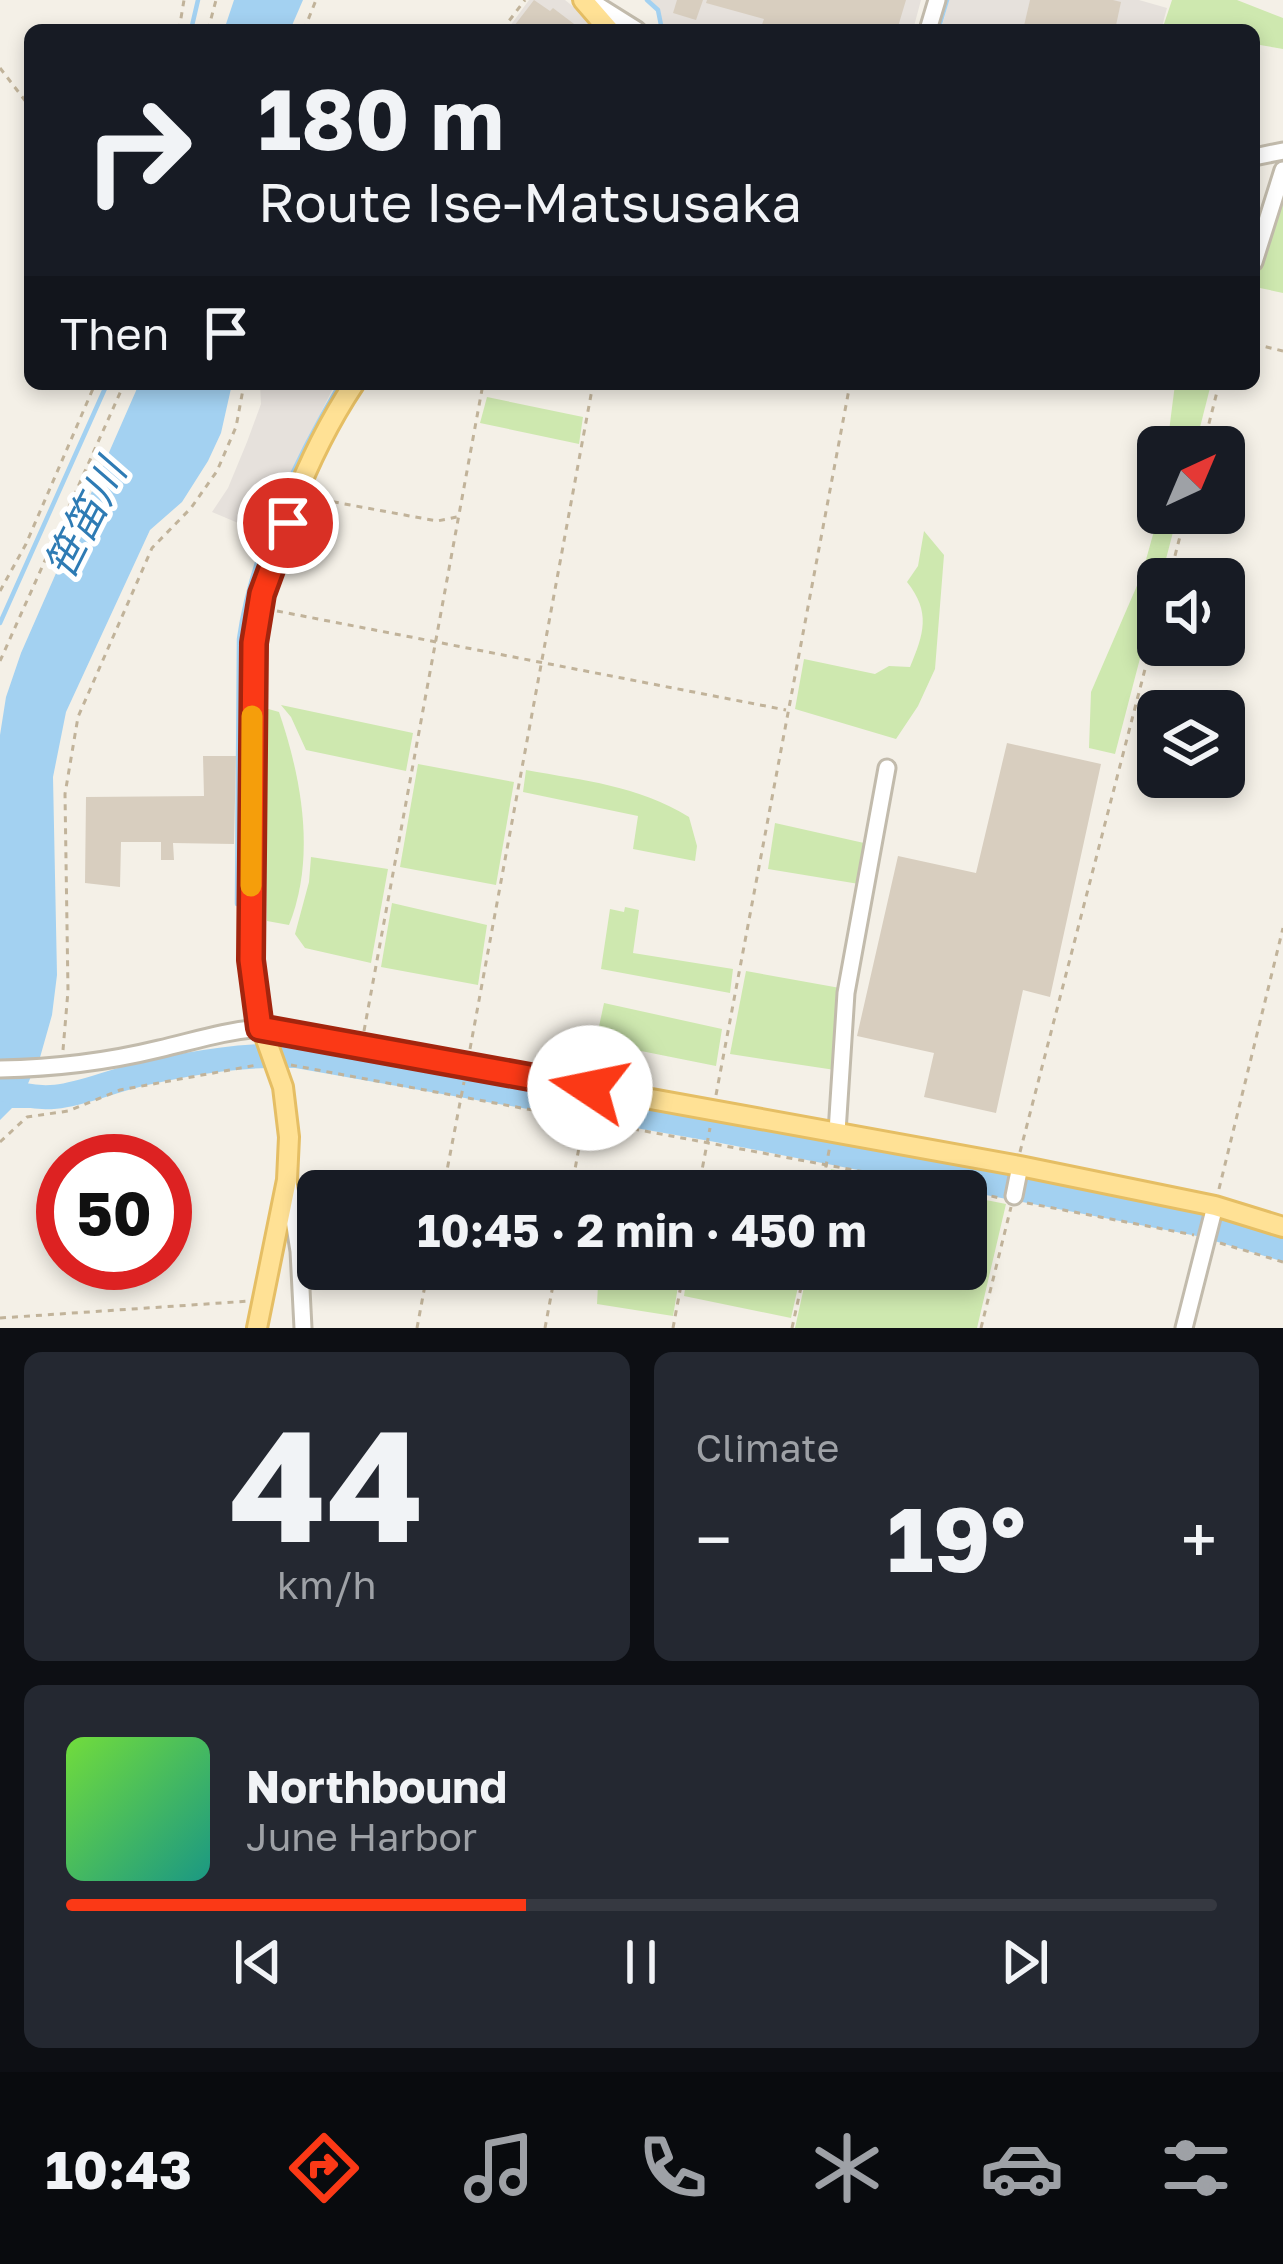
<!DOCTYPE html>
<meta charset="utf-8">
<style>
body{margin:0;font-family:"Golos Text","Noto Sans JP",sans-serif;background:#242831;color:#f1f3f6;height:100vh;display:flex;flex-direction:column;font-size:45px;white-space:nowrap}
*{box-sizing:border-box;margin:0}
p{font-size:39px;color:#9ea1a6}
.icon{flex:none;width:66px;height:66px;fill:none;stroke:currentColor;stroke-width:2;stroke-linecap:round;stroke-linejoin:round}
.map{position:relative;height:1328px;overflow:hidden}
.side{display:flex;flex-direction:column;gap:24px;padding:24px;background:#0d0f14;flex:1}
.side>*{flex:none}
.hud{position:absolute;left:24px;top:24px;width:1236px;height:366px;border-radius:18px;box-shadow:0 6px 18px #0003;background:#171b24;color:#f1f3f6;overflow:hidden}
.needle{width:78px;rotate:44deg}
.fabs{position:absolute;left:1137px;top:426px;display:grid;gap:24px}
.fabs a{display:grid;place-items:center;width:108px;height:108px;border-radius:18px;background:#171b24;box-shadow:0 6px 18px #0003;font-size:60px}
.speed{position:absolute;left:36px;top:1134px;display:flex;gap:24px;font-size:60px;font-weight:700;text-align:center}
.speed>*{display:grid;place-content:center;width:156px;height:156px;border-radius:50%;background:#171b24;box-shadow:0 6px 18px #0003;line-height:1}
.speed .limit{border:18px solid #d22;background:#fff;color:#111}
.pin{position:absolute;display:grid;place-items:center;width:102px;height:102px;color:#fff;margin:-51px;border:6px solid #fff;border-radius:50%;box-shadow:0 3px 12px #0007}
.me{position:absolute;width:132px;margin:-66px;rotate:281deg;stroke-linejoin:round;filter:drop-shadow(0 0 9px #0008)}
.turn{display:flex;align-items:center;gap:42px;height:252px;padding:0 36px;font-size:54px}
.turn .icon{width:156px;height:156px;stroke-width:2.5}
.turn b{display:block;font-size:84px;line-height:102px}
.then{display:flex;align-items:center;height:114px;padding:0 36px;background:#0003;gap:24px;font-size:45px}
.big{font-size:90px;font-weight:700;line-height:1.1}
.side .widget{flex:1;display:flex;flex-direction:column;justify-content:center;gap:18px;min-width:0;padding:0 42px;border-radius:18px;background:#242831}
.side .dial{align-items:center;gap:0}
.dial b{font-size:156px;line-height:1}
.song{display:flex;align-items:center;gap:36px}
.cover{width:144px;height:144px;border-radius:18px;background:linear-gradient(135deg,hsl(100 70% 55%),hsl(170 70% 35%))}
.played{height:12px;border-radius:6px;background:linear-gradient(90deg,#fb3916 40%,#363941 40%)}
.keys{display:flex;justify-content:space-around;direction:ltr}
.heat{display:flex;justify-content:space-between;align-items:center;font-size:66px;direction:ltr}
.side .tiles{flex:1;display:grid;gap:24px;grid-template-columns:1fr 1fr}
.widget:last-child{grid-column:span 2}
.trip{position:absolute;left:297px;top:1170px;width:690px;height:120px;border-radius:18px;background:#171b24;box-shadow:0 6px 18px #0003;font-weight:700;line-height:120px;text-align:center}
.tab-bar{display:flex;height:192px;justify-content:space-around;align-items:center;background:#090b0e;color:#9ea1a6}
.tab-bar .icon{width:84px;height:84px}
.tab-bar .selected{color:#fb3916}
.tab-bar b{font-size:54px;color:#f1f3f6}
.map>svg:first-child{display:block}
.industrial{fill:#e6e1dc}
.green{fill:#cee8af}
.water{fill:#a3d1f1}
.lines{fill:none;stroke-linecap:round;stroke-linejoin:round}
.stream{stroke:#a3d1f1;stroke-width:4.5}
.river{stroke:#a3d1f1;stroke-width:24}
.building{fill:#d8cebf}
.minor-casing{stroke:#c2bbac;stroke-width:21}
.major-casing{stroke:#e5be64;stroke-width:24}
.path{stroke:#c1b39a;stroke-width:3;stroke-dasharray:6 6;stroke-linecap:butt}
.minor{stroke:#fff;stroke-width:15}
.major{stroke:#ffe195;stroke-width:18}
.route-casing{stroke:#a3250e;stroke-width:30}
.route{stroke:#fb3916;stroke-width:21}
.slow{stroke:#f59e0b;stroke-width:21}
.labels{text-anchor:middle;stroke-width:10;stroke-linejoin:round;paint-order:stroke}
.water-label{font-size:42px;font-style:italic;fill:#2e7bb4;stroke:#fff}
</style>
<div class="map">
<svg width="1283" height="1328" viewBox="0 0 1283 1328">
<rect width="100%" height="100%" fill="#f4f0e7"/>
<g class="industrial">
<path d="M 529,0 L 565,0 L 592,22 L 593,30 L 507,30 Z"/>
<path d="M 650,0 L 921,0 L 913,30 L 664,30 L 659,9 Z"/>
<path d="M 949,0 L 1139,0 L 1167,8 L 1161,30 L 941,30 Z"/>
<path d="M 260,384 L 335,384 L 295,465 L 267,535 L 212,512 L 228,488 L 247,442 L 261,404 Z"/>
</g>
<g class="green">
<path d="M 1172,0 L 1237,0 L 1283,18 L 1283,49 L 1254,44 L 1254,30 L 1162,30 Z"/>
<path d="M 1283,190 L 1283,293 L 1260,288 L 1256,274 Z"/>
<path d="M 1175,384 L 1211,384 L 1195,447 L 1167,447 Z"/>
<path d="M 487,397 L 583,417 L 579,444 L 480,423 Z"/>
<path d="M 1159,513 L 1178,513 L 1115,754 L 1089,748 L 1091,692 L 1142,574 Z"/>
<path d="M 924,531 L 944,555 L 935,669 L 918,706 L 896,739 L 795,709 L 804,659 L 875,674 L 889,666 L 910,667 C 924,634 931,612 907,582 L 918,566 Z"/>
<path d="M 281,705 L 413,733 L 406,771 L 306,750 L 291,717 Z"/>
<path d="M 265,708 L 279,712 C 302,779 316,858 289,925 L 267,921 Z"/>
<path d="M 418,764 L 514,782 L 496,885 L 400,867 Z"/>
<path d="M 526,770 C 585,781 637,785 689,817 L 697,846 L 695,861 L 633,849 L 638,816 L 523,792 Z"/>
<path d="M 775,823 L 864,843 L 859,884 L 768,869 Z"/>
<path d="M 311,857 L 388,869 L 371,963 L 305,948 L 295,934 L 309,882 Z"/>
<path d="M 392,903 L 487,925 L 478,985 L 381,967 Z"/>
<path d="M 625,907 L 639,910 L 633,953 L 733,969 L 730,993 L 601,969 L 610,909 L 624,912 Z"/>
<path d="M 746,971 L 840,988 L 835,1070 L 730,1054 Z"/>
<path d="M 604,1003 L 722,1029 L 716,1066 L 611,1045 L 605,1066 L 591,1064 Z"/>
<path d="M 831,1169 L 943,1191 L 826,1191 Z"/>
<path d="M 966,1196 L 1006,1204 L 977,1328 L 795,1328 L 808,1269 L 966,1269 Z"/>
<path d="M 560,1269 L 681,1269 L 673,1316 L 597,1304 L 598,1285 L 557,1281 Z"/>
<path d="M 688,1269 L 708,1269 L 798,1287 L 791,1318 L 684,1296 Z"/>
</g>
<g class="water">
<path d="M 234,0 L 303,0 L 290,30 L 224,30 Z"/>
<path d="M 139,384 L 232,384 L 221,433 L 208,461 L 182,502 L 150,530 L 66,712 L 53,777 L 57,975 L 52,1015 L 39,1061 L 0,1062 L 0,735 L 6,697 L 21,653 Z"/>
<path d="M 32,1074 L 27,1086 L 39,1088 L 34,1108 L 12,1108 L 0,1120 L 0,1075 Z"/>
</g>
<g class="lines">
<g class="stream">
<path d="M 647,0 L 658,10 L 662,30"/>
<path d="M 191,30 L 198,0"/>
<path d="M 938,30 L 947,0"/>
<path d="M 0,623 L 107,384"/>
<path d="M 237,904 L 239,639 C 251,553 296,458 340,384"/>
</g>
<path class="river" d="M 0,1088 C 59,1111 90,1085 146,1073 C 196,1062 245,1054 296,1056 L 716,1130 L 1203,1225 L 1283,1249"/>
</g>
<g class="building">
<path d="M 534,0 L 550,11 L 553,8 L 582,30 L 511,30 Z"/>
<path d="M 677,0 L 703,0 L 696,20 L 673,13 Z"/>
<path d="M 707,0 L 906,0 L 897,30 L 760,30 L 764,19 L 706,3 Z"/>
<path d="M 1030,0 L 1113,0 L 1121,2 L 1115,30 L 1023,30 Z"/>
<path d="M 1007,743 L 1101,764 L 1050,997 L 1023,990 L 996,1113 L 924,1097 L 934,1053 L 857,1036 L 898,856 L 976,873 Z"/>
<path d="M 203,756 L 236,756 L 234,844 L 173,843 L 174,860 L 161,860 L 161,842 L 121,842 L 120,887 L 85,883 L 86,797 L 204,796 Z"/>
</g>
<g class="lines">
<defs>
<g id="minor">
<path d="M 589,0 L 637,30"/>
<path d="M 928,30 L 937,0"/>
<path d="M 1254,157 L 1283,151"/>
<path d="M 1254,262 L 1283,170"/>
<path d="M 0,1069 C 54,1068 106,1062 159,1049 C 194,1041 224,1031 260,1028"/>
<path d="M 837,1132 L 846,993 L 887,768"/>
<path d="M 288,1182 L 299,1251 L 303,1328"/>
<path d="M 1014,1196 L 1020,1166"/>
<path d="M 1184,1328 L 1215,1206"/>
</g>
<g id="major">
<path d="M 583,0 L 609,30"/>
<path d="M 260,1028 L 1020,1166 L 1215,1206 L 1283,1227"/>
<path d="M 257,1328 L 287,1180 L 289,1137 L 283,1087 L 257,1014 L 251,960 L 254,643 C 267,558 306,456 354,384"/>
</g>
</defs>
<use href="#minor" class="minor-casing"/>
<use href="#major" class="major-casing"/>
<g class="path">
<path d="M 179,30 L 184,0"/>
<path d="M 208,30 L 216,0"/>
<path d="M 304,30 L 316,0"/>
<path d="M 502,30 L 525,0"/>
<path d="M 0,68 L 30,107"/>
<path d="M 1254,344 L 1283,351"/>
<path d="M 1203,447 L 1219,384"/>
<path d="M 290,562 L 318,499 L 437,521 L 457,517"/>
<path d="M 1169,579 L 1186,513"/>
<path d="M 0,591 L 26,544 L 95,384"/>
<path d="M 277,611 L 786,710"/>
<path d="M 0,661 L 124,384"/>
<path d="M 364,1031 L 483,384"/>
<path d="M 470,1049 L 593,384"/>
<path d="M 63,1050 L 68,991 L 65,794 L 78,717 L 152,548 L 191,508 L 217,471 L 236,427 L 244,384"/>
<path d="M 291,1065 L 966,1191"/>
<path d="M 716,1095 L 850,384"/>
<path d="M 0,1142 L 27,1117 L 68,1111 L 120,1090 L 257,1065"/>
<path d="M 1020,1152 L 1158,619"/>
<path d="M 1219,1189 L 1283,928"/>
<path d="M 443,1191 L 464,1082"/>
<path d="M 571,1191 L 587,1104"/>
<path d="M 698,1191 L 710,1128"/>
<path d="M 821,1191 L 830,1146"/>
<path d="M 968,1191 L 1000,1198"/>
<path d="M 1027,1203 L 1194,1235"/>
<path d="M 1220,1243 L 1283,1262"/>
<path d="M 0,1318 L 250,1301"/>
<path d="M 417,1328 L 428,1269"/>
<path d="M 545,1328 L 556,1269"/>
<path d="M 673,1328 L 684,1269"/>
<path d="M 792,1328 L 805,1269"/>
<path d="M 981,1328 L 1011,1207"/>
</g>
<use href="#minor" class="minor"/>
<use href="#major" class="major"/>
</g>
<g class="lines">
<defs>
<path id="route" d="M 288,523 L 262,594 L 254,643 L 251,960 L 260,1028 L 590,1088"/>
</defs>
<use href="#route" class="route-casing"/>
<use href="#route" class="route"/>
<path class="slow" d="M 251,886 L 252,716"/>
</g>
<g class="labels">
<g class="water-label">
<text transform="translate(85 519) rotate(-63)" y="15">笹笛川</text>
</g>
</g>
</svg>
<div class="fabs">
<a><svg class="needle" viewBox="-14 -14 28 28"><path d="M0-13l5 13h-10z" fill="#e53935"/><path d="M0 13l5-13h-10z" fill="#9ea1a6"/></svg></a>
<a><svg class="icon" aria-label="sound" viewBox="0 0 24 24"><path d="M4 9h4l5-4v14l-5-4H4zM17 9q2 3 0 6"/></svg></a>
<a><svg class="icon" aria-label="layers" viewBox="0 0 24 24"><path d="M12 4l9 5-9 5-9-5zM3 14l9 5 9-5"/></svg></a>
</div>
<div class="speed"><div class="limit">50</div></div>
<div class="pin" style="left:288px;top:523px;background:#d93025"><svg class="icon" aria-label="arrive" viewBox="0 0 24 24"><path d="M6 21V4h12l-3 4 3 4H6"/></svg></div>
<svg class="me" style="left:590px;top:1088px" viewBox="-20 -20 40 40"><circle r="19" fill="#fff"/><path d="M0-13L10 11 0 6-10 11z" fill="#fb3916"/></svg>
<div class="trip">10:45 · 2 min · 450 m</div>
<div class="hud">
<div class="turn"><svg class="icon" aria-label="right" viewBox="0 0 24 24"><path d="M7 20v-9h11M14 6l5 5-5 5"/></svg><div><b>180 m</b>Route Ise-Matsusaka</div></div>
<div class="then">Then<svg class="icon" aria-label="arrive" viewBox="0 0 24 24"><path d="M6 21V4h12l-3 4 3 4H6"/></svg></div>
</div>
</div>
<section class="side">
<div class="tiles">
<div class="widget dial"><b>44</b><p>km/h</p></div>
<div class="widget"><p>Climate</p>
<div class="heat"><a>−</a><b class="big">19°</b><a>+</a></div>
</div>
<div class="widget">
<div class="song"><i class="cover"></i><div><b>Northbound</b><p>June Harbor</p></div></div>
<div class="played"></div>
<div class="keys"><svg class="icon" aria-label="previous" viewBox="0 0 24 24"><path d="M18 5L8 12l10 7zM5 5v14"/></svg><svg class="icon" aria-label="pause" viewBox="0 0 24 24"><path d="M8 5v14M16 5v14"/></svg><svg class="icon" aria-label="next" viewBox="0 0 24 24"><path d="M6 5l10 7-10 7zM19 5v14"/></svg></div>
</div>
</div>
</section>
<nav class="tab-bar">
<b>10:43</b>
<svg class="icon selected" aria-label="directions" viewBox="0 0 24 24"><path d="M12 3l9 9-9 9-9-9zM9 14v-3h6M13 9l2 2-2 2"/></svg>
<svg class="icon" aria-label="music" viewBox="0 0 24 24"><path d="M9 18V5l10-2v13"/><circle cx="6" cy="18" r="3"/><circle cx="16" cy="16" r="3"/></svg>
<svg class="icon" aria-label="phone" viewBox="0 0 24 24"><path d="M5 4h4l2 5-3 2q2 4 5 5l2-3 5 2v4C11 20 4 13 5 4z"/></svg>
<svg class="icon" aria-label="climate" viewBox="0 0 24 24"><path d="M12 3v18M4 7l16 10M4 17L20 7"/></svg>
<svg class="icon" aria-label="car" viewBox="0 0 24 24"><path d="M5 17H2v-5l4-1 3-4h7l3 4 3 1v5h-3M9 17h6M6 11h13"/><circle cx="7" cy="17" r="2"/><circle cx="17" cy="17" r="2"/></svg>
<svg class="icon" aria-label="filters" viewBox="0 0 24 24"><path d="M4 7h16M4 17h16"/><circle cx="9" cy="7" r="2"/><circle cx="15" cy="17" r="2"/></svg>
</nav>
